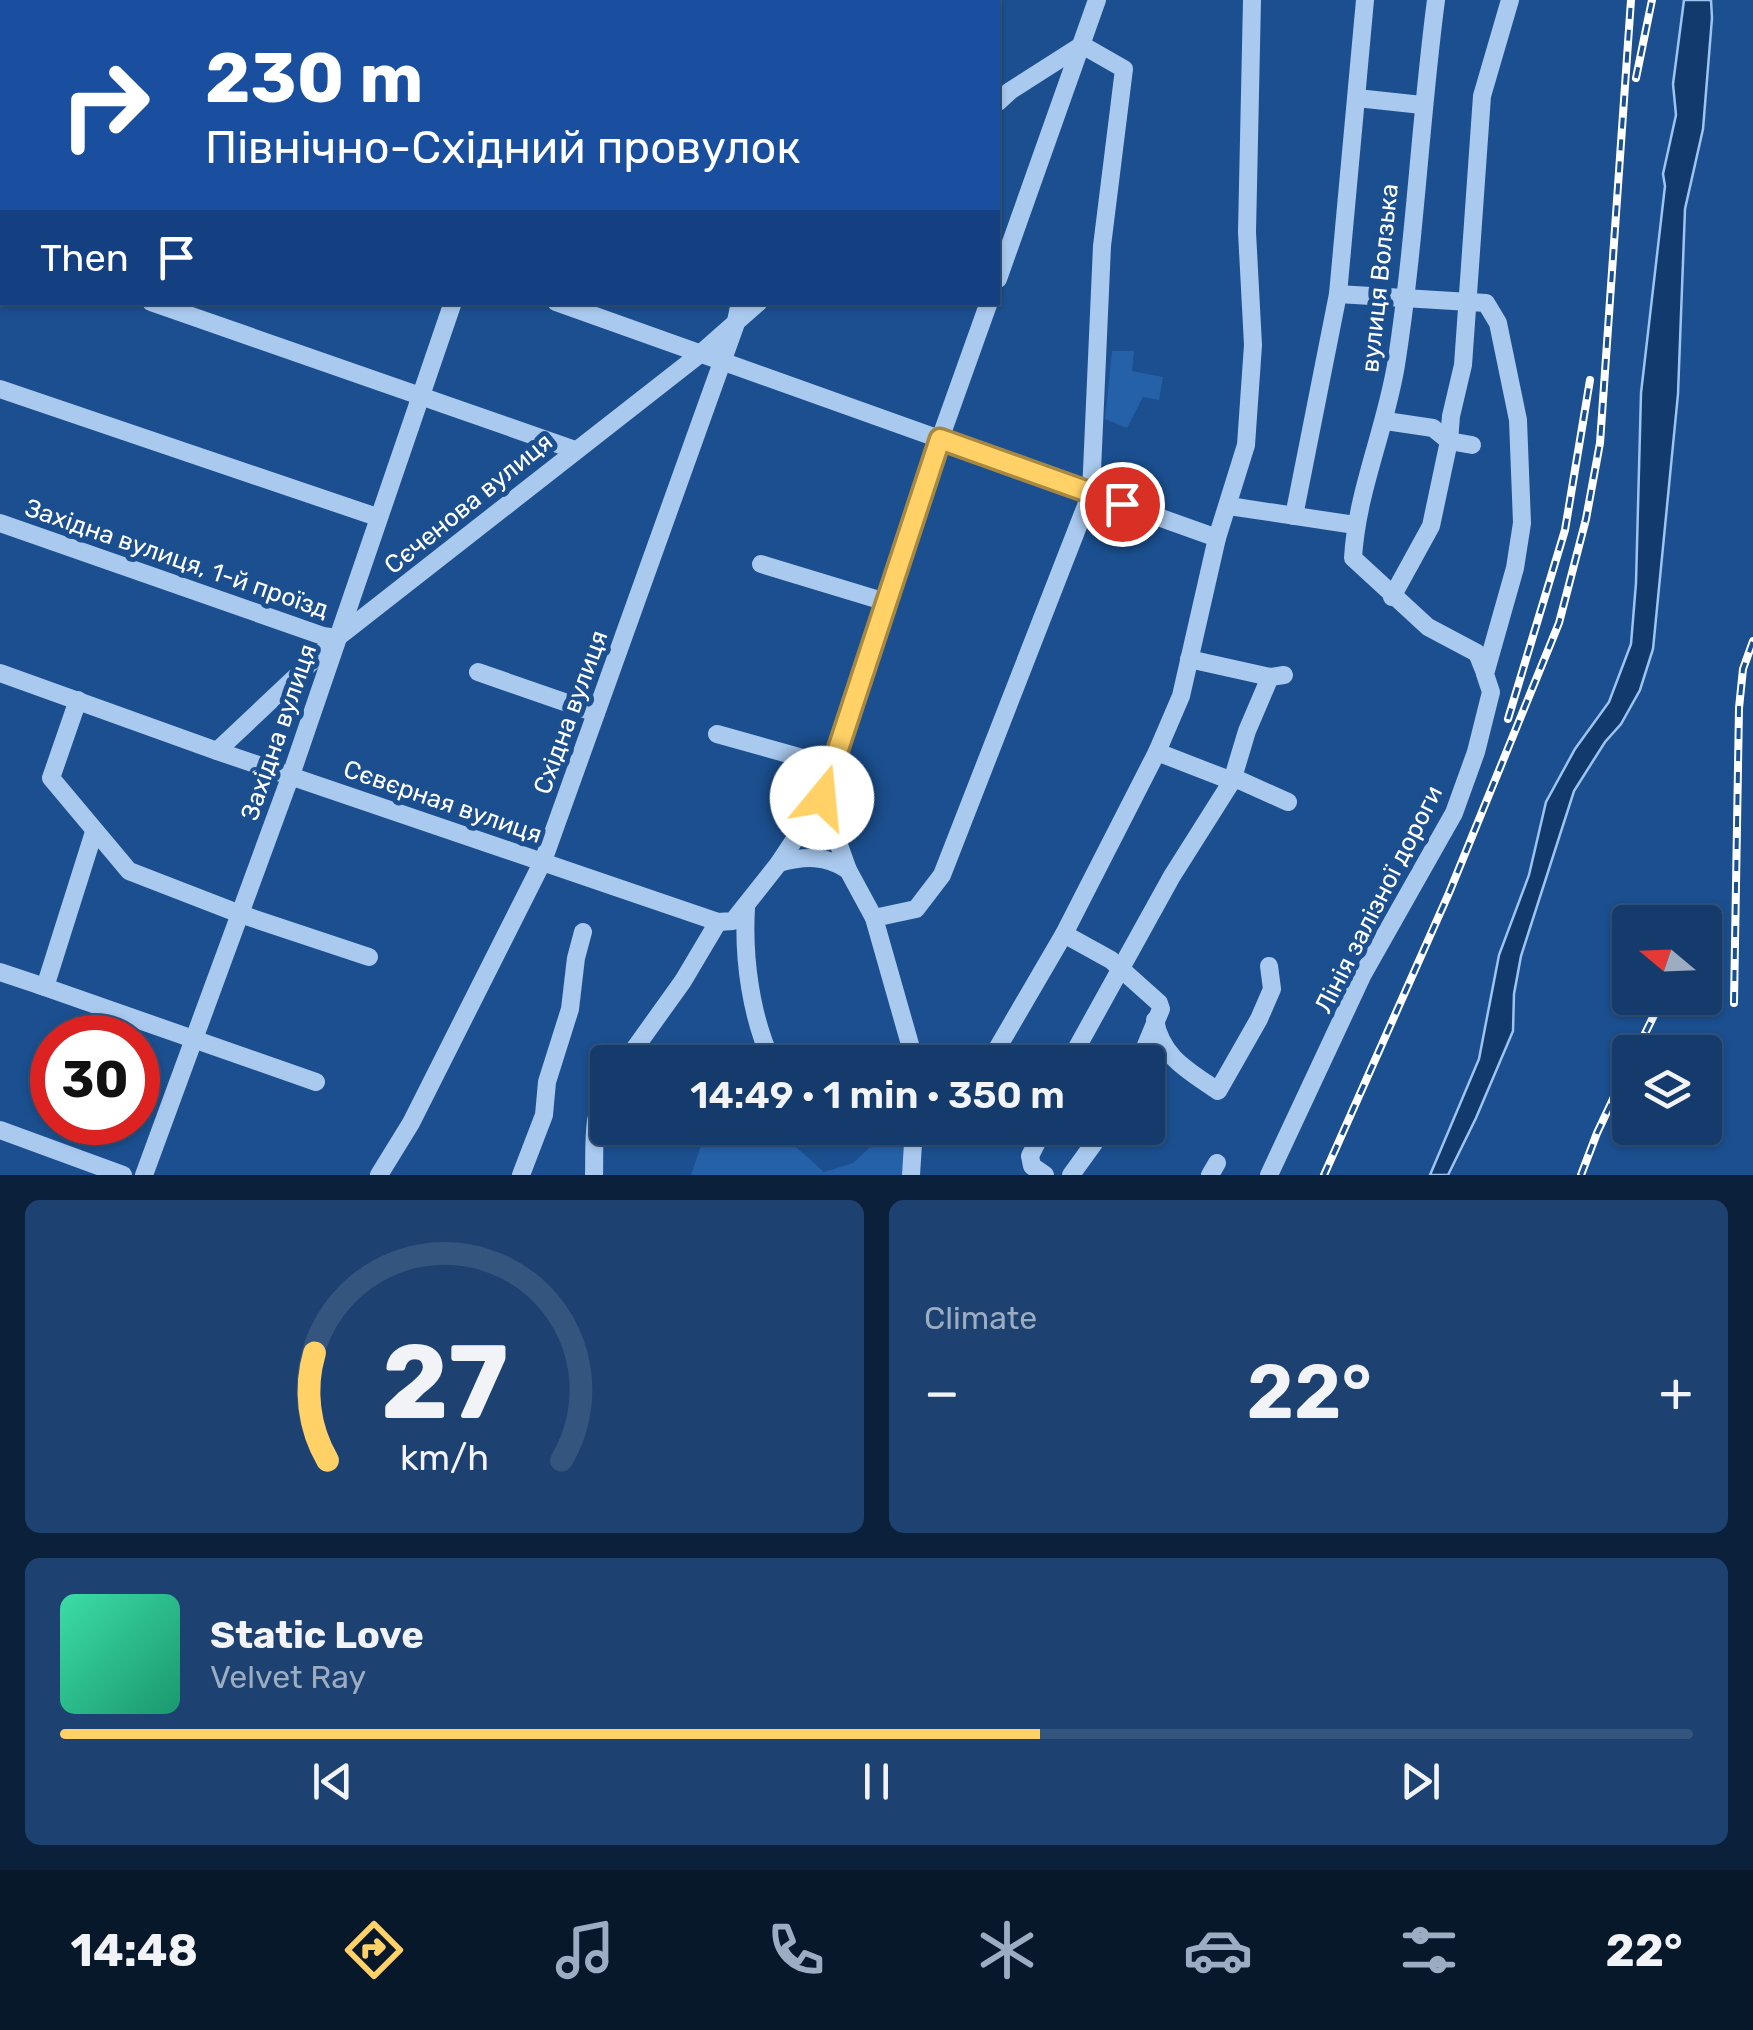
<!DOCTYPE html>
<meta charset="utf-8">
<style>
body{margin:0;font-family:Rubik,sans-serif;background:#1d4271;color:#f1f3f6;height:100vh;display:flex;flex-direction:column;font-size:38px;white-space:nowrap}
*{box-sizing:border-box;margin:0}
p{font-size:32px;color:#9dadc1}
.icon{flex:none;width:55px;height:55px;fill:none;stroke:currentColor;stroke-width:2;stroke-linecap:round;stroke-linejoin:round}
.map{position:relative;height:1175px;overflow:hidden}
.details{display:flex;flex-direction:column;gap:25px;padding:25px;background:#0b203b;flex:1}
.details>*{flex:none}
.top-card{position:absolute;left:0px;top:0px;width:1000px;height:305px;box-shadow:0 2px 8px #0004,0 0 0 2px #33557e;background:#1a4fa0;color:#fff;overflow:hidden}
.needle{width:65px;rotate:289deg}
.buttons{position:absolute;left:1612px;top:905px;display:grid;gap:20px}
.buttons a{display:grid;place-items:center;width:110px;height:110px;border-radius:10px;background:#143b6b;box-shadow:0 2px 8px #0004,0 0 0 2px #33557e;font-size:50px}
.speed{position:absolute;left:30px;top:1015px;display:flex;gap:20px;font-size:50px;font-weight:700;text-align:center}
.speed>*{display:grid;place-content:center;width:130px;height:130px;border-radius:50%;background:#143b6b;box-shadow:0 2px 8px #0004,0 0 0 2px #33557e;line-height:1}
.speed .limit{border:15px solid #d22;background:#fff;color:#111}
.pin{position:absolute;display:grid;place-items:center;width:85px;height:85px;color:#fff;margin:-42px;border:5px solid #fff;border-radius:50%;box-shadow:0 2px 10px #0007}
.me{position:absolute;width:110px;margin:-55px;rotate:17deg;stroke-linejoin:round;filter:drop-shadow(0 0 8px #0008)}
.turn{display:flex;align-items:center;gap:35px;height:210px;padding:0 40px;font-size:45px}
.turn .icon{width:130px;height:130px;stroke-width:2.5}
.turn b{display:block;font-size:70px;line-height:85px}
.then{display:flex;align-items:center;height:95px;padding:0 40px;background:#0003;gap:20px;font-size:38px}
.big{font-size:75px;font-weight:600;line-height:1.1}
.details .tile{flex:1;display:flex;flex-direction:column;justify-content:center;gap:15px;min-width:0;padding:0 35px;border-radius:15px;background:#1d4271}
.details .dial{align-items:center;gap:0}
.dial svg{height:260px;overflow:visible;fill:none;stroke:#33557e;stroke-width:7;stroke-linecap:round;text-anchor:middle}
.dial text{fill:#f1f3f6;stroke:none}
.song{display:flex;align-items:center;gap:30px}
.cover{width:120px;height:120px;border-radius:15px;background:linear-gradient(135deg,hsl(160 70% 55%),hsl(160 70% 35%))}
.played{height:10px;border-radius:5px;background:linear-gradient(90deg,#ffd166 60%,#33557e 60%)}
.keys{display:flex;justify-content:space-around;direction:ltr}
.heat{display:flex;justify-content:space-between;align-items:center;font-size:55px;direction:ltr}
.details .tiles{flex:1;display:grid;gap:25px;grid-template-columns:1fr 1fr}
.tile:last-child{grid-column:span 2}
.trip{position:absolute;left:590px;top:1045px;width:575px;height:100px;border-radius:10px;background:#143b6b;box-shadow:0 2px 8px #0004,0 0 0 2px #33557e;font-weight:600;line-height:100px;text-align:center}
.tab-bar{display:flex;height:160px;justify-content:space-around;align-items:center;background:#08182b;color:#9dadc1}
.tab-bar .icon{width:70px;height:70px}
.tab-bar .active{color:#ffd166}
.tab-bar b{font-size:45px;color:#f1f3f6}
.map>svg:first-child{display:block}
.green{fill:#2461a8}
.water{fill:#123a6d;stroke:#9cc4f0;stroke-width:2.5}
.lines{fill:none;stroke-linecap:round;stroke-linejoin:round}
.minor{stroke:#a9c9ee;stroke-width:18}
.rail-casing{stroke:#fff;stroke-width:8}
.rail{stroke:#1b4f8f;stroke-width:4;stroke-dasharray:11;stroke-linecap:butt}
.route-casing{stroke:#a68842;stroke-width:25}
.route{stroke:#ffd166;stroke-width:18}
.labels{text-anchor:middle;stroke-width:10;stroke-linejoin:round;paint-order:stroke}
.street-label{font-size:25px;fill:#fff;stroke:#1b4f8f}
</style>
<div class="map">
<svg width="1753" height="1175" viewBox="0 0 1753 1175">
<rect width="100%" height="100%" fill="#1b4f8f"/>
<g class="green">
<path d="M 1112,351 L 1134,351 L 1132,371 L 1163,377 L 1159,400 L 1143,397 L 1127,428 L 1105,419 Z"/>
<path d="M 707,1128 L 775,1128 L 824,1172 L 853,1163 L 879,1139 L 906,1142 L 904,1175 L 691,1175 Z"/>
</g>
<path class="water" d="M 1684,0 L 1711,0 L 1712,18 L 1703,129 L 1685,209 L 1678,394 L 1653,649 L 1640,690 L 1621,724 L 1605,742 L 1574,791 L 1521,956 L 1514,994 L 1513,1031 L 1476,1118 L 1448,1175 L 1430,1175 L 1479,1059 L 1499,955 L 1529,875 L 1546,802 L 1575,749 L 1609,702 L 1631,644 L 1636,583 L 1641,393 L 1665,186 L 1663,174 L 1676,115 L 1673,84 Z"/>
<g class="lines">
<g class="minor">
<path d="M 255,0 L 256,2"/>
<path d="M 570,0 L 578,2"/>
<path d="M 1436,0 C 1420,121 1415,244 1396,365 C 1385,431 1357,491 1353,558 L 1428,627 L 1477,653 L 1485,673"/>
<path d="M 22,2 L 27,0"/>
<path d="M 93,2 L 94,0"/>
<path d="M 364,2 L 370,0"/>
<path d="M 555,2 L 556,0"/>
<path d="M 843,2 L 844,0"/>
<path d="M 0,12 L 2,11"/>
<path d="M 1357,98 L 1422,105"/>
<path d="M 0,104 L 2,105"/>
<path d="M 0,260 L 2,253"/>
<path d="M 998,279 L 1097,0"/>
<path d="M 151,302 L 575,450"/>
<path d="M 556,302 L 1217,538"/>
<path d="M 0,389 L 377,517"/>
<path d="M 1386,421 L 1433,428 L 1449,441 L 1472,445"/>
<path d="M 1229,506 L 1355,525"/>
<path d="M 1294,516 L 1338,294 L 1365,0"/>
<path d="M 0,523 L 323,636 L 337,638"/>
<path d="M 761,564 L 886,602"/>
<path d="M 1392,597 L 1431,526 L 1449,441 L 1451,416 L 1463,365 L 1482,96 L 1510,0"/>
<path d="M 1189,659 L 1270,677 L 1284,675"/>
<path d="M 478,672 L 596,713"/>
<path d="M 0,673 L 217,751 L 718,922 L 733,921 L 779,863 C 804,856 826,855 848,870"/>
<path d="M 78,700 L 51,778 L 129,871 L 240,914 L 369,957"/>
<path d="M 717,734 L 831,766"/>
<path d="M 217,751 L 337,638 L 700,354 L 759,302"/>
<path d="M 1157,752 L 1232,781 L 1239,780 L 1288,802"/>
<path d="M 779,863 L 822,798"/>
<path d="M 746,908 C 743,959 751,1016 772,1062"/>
<path d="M 874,918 L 916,909 L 942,875 L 1091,493 L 1102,246 L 1124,69 L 1082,45 L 1010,91 L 998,102"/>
<path d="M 1064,934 L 1111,960 L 1159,1003 L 1161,1009 L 1139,1062"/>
<path d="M 0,972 L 45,987 L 94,832"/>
<path d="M 39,985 L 316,1082"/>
<path d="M 1155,1020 C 1161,1057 1189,1071 1218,1091 L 1259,1019 L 1272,989 L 1269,966"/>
<path d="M 625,1062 L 683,981 L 718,922"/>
<path d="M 915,1062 L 874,918 L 848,870 L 822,798 L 940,439 L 989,302"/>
<path d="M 992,1062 L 990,1061 L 1064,934 L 1157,752 L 1181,696 L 1217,538 L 1246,445 L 1253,345 L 1247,232 L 1252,0"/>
<path d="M 1069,1062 L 1172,876 L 1232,781 L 1247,731 L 1270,677"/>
<path d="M 1044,1128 L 1030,1156 L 1032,1166 L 1045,1175"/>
<path d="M 0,1130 L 123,1175"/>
<path d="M 144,1175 L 291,775 L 453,302"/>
<path d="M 379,1175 L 411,1123 L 543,861 L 735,326 L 740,302"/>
<path d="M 521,1175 L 544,1115 L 547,1082 L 570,1009 L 576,958 L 583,932"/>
<path d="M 594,1175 C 595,1147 591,1112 608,1088"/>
<path d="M 911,1175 L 914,1128"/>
<path d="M 1071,1175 L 1105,1128"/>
<path d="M 1210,1175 L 1217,1163"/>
<path d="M 1269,1175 L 1363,974 L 1454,813 L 1476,752 L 1491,692 L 1485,674 L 1515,568 L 1522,523 L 1518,420 L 1498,323 L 1486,303 L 1338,294"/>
</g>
<defs>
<g id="rail">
<path d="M 1636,78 L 1652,0"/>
<path d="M 1508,719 L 1565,530 L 1590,380"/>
<path d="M 1734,1003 L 1739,708 L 1743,669 L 1753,641"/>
<path d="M 1636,1052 L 1656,1011"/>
<path d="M 1324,1175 L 1449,893 L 1559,623 L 1586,519 L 1600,443 L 1631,0"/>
<path d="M 1581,1175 L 1597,1133 L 1630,1063"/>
</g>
</defs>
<use href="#rail" class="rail-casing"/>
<use href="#rail" class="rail"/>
</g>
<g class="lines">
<defs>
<path id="route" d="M 822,798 L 940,439 L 1122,504"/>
</defs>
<use href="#route" class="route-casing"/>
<use href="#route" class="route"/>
</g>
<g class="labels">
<g class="street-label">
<text transform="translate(1379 278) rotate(-84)" y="9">вулиця Волзька</text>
<text transform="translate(468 503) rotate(-39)" y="9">Сєченова вулиця</text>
<text transform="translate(177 558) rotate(19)" y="9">Західна вулиця, 1-й проїзд</text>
<text transform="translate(570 712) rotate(-70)" y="9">Східна вулиця</text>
<text transform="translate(278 732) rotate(-71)" y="9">Західна вулиця</text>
<text transform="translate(443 801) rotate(19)" y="9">Сєвєрная вулиця</text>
<text transform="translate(1378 899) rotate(-63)" y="9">Лінія залізної дороги</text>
</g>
</g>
</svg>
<div class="buttons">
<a><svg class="needle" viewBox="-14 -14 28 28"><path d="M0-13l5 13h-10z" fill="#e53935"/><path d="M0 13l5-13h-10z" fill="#9dadc1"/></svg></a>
<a><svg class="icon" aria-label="layers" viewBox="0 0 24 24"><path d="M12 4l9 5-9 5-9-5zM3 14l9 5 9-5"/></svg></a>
</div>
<div class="speed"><div class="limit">30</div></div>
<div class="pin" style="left:1122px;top:504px;background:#d93025"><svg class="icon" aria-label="arrive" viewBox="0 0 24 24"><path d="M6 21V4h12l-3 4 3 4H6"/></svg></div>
<svg class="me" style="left:822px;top:798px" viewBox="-20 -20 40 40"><circle r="19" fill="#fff"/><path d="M0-13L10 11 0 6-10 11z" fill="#ffd166"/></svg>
<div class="trip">14:49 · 1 min · 350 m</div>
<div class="top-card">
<div class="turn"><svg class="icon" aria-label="right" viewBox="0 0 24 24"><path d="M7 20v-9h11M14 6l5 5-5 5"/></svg><div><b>230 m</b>Північно-Східний провулок</div></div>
<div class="then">Then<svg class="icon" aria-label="arrive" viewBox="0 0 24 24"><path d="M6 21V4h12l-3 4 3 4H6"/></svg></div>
</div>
</div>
<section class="details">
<div class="tiles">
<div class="tile dial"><svg viewBox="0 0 100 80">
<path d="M14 69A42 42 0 1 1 86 69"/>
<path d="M14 69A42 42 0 0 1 10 36" stroke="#ffd166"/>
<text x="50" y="56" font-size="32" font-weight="700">27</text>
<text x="50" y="72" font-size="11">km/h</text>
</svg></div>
<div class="tile"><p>Climate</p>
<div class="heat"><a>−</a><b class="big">22°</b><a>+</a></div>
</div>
<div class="tile">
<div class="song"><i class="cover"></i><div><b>Static Love</b><p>Velvet Ray</p></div></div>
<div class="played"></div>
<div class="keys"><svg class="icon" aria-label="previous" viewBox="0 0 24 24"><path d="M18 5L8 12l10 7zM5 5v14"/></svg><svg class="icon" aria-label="pause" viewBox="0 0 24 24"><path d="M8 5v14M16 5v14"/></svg><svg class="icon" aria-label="next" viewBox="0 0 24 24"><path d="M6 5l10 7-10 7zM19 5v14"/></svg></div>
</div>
</div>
</section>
<nav class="tab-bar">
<b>14:48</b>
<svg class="icon active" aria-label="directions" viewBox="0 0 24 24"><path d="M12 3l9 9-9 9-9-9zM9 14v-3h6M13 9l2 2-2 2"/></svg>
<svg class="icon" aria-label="music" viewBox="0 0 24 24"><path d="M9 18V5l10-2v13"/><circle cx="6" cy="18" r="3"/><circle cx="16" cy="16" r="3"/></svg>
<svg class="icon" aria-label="phone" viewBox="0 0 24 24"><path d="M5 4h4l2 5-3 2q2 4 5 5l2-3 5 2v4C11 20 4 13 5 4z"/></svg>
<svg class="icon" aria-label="climate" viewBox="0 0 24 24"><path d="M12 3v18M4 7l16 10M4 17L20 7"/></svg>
<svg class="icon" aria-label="car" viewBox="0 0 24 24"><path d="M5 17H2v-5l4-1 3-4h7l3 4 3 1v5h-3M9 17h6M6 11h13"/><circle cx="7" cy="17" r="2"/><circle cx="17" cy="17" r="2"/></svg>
<svg class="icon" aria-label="filters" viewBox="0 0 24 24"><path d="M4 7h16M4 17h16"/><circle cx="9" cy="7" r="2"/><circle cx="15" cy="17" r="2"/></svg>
<b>22°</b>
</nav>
